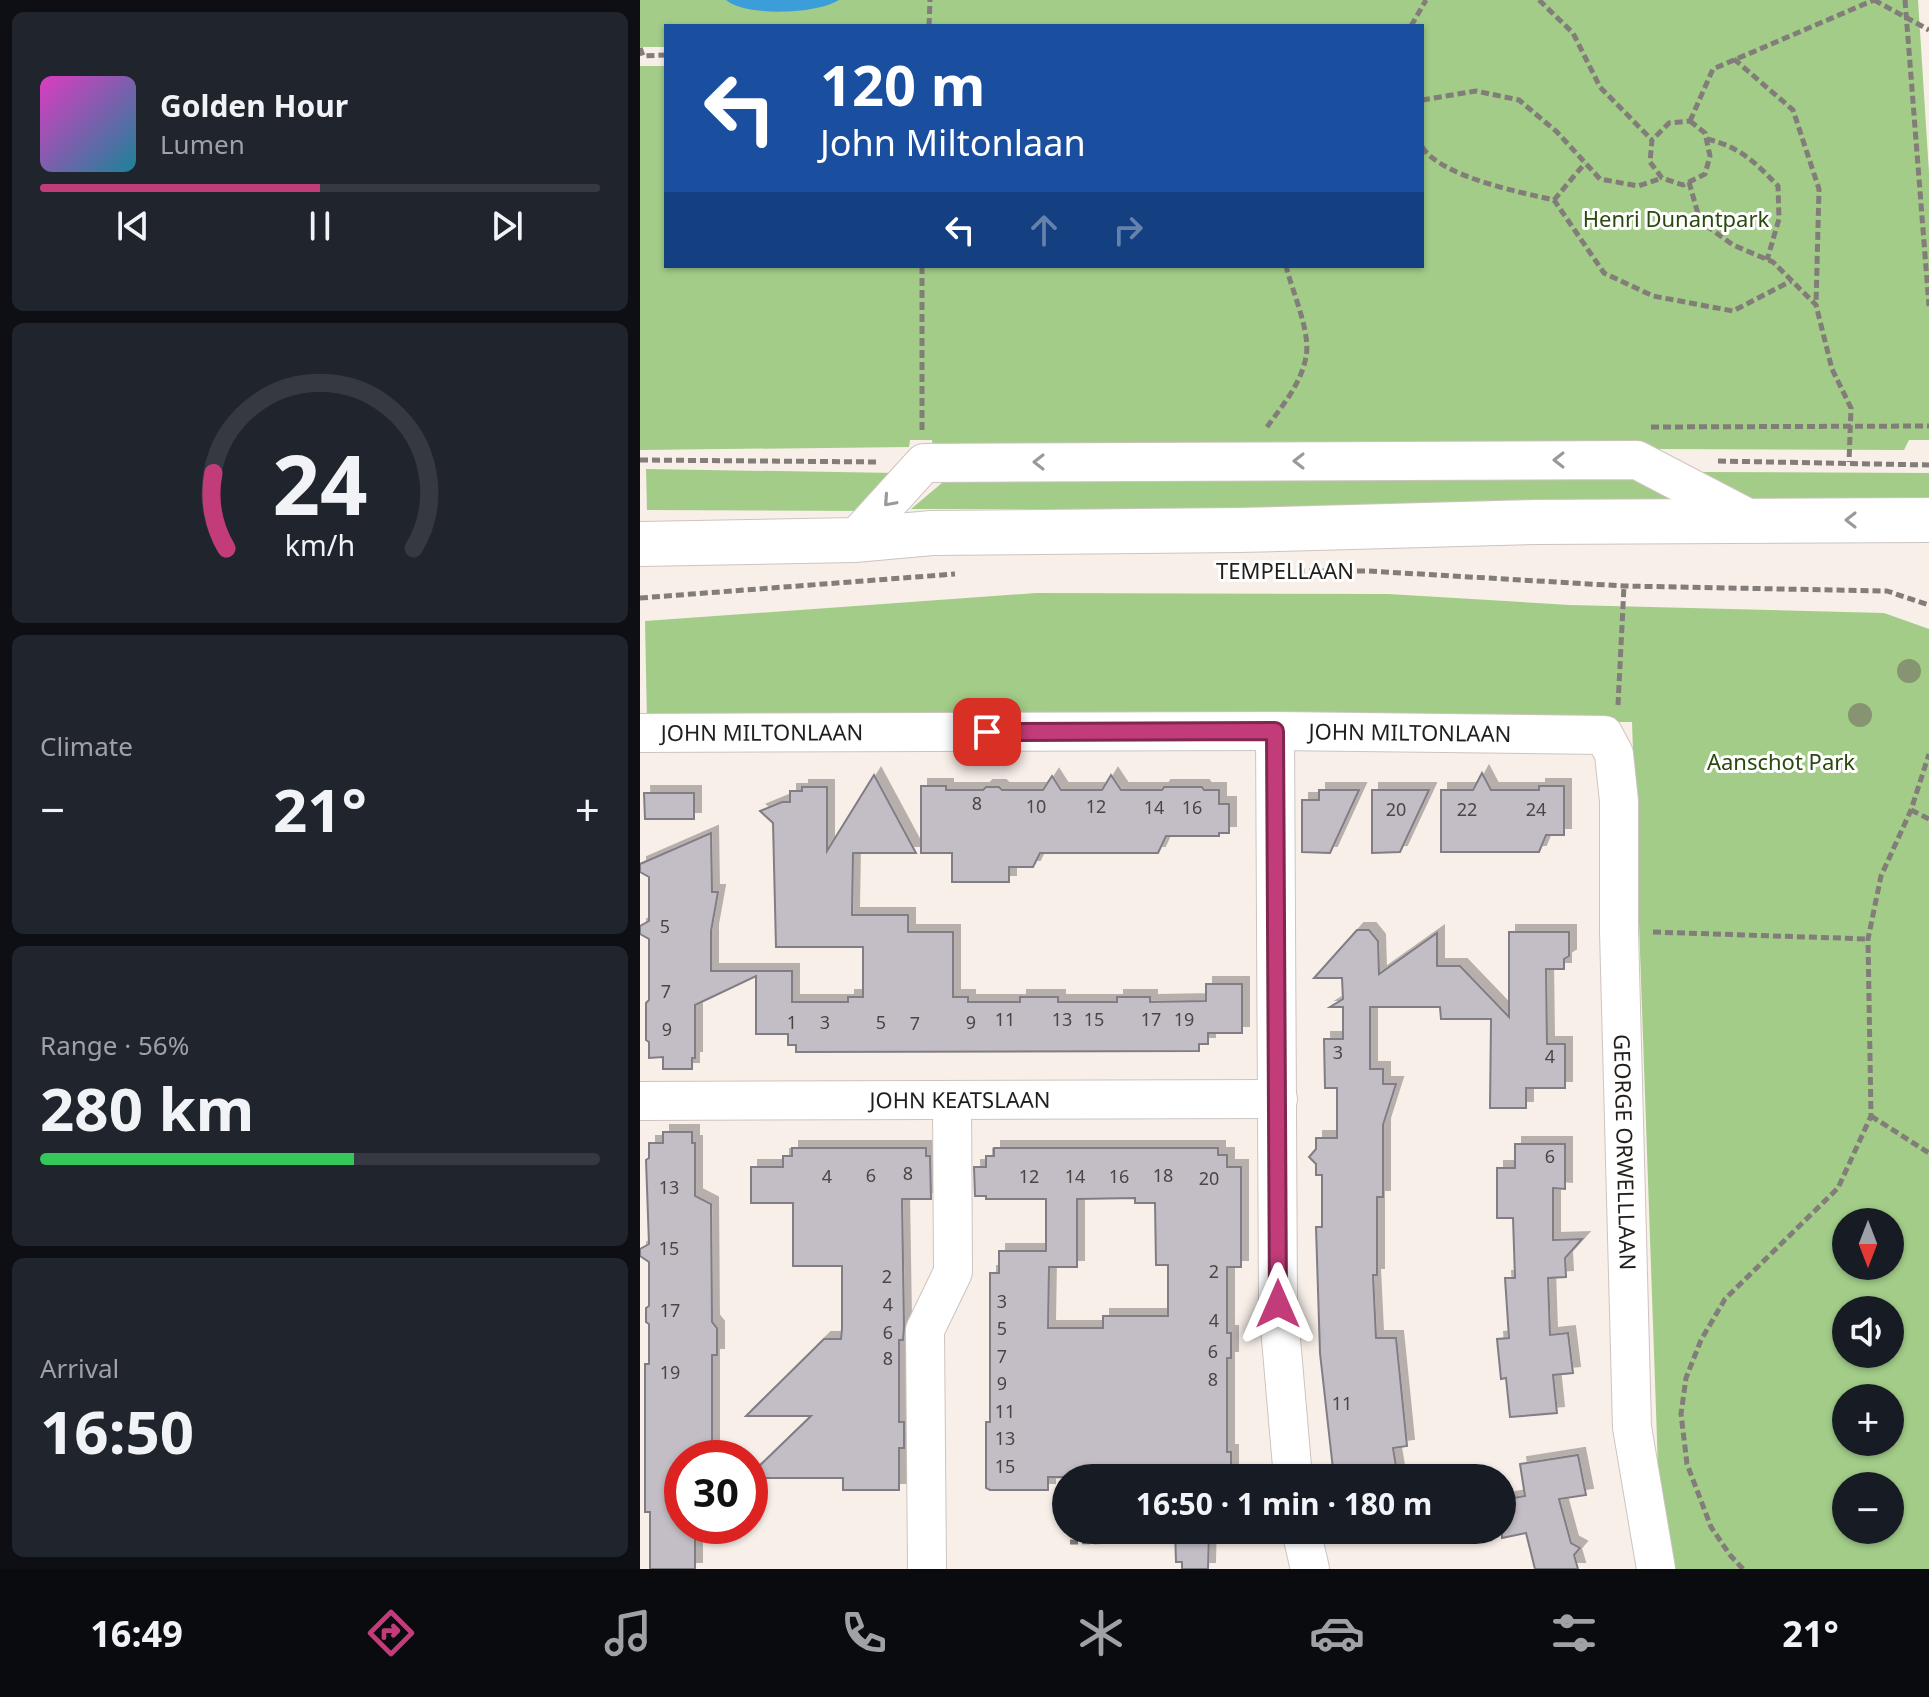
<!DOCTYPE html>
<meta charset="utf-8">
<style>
body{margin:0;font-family:"Noto Sans",sans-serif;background:#20242c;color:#f1f3f6;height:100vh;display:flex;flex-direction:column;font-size:30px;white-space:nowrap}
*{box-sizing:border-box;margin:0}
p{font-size:26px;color:#9ea1a6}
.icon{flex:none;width:44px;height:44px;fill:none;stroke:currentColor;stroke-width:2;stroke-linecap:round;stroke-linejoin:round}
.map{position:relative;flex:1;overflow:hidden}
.panel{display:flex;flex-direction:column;gap:12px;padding:12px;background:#0d0f14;width:640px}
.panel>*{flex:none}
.top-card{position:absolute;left:24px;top:24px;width:760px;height:244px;border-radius:0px;box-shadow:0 2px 6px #0004;background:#1a4fa0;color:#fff;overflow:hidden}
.needle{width:52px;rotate:180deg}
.controls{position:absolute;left:1192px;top:1208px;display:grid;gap:16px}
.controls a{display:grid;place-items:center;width:72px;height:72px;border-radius:50%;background:#171b24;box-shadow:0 2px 6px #0004;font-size:40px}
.speed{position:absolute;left:24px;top:1440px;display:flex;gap:16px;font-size:40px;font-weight:700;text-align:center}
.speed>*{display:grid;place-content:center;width:104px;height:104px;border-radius:50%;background:#171b24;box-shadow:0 2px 6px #0004;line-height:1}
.speed .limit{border:12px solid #d22;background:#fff;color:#111}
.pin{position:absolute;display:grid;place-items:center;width:68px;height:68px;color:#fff;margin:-34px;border-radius:16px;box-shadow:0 4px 12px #0006}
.me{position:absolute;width:88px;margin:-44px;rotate:0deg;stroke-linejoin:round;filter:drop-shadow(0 0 6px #0008)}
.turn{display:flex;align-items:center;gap:28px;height:168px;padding:0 24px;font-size:36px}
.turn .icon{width:104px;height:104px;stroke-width:2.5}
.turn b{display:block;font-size:56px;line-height:68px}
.lanes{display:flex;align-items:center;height:76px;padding:0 24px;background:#0003;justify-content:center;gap:40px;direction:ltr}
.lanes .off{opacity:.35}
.big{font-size:60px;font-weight:700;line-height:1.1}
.panel .tile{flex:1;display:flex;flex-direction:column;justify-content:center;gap:12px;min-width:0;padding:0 28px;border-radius:12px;background:#20242c}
.panel .dial{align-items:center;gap:0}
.dial svg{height:208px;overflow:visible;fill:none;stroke:#363941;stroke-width:7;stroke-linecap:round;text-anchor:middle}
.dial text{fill:#f1f3f6;stroke:none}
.song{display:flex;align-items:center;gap:24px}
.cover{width:96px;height:96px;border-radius:12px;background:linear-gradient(135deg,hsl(310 70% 55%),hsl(190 70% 35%))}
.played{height:8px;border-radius:4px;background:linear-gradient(90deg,#c33c7a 50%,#363941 50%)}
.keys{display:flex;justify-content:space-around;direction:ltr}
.heat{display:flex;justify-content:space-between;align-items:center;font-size:44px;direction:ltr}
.charge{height:12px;border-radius:6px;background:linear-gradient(90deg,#34c759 56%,#363941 0)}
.trip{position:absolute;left:412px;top:1464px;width:464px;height:80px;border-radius:40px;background:#171b24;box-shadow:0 2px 6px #0004;font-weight:700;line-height:80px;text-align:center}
.dock{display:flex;height:128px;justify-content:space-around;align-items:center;background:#090b0e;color:#9ea1a6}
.dock .icon{width:56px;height:56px}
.dock .current{color:#c33c7a}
.dock b{font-size:36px;color:#f1f3f6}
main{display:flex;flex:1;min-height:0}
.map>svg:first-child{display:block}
.green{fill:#a2cc88;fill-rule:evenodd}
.water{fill:#3c9ed8}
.building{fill:#c3bec6;stroke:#817d85;stroke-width:2;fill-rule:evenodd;filter:url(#shadow)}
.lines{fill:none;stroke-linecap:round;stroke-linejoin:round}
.minor-casing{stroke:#cdc4bf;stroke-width:40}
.major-casing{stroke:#cdc4bf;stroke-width:46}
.path{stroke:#827d79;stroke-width:5;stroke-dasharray:8 4;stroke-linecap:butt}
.minor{stroke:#fff;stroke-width:38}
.major{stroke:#fff;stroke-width:44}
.tree{fill:#869471}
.oneway{stroke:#9b9a99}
.route-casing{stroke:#7f274f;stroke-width:20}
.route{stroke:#c33c7a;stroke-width:14}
.labels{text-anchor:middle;stroke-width:6;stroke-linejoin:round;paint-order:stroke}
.number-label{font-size:18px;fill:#4a4646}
.park-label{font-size:22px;fill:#29490e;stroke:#fefefe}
.street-label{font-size:22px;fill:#211e1c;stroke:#fefefe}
</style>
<main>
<section class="panel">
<div class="tile">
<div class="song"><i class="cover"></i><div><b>Golden Hour</b><p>Lumen</p></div></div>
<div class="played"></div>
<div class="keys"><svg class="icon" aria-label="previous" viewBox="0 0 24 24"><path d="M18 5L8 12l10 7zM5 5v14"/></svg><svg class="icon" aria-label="pause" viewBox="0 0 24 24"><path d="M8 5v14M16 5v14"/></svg><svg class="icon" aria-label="next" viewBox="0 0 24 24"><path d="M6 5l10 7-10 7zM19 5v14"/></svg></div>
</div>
<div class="tile dial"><svg viewBox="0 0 100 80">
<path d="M14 69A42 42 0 1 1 86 69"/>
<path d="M14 69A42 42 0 0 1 9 40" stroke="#c33c7a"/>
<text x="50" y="56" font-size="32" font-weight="700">24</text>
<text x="50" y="72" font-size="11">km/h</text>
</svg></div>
<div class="tile"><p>Climate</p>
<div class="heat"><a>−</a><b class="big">21°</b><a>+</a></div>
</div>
<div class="tile"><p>Range · 56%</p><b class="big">280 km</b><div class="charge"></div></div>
<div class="tile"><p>Arrival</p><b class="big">16:50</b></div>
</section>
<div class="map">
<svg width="1289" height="1569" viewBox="0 0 1289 1569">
<defs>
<filter id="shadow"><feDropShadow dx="7" dy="-7" stdDeviation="0" flood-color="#0004"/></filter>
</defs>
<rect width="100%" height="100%" fill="#f8efe9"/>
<g class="green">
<path d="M 0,0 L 1278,0 L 1289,173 L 1289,440 L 1269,440 L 1264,450 L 293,446 L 292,440 L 270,440 L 269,447 L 0,450 L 0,66 L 26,66 L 26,266 L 782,266 L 782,26 L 26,26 L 26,47 L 0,47 Z"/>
<path d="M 988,468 L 1066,509 L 271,509 L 315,472 Z"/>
<path d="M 6,469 L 256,473 L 228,511 L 7,510 Z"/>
<path d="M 1062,472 L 1289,473 L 1289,507 L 1116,510 Z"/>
<path d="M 397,593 L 748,594 L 930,605 L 1244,613 L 1289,629 L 1289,1569 L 1028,1569 L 1021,1554 L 992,722 L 7,722 L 5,621 ZM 1206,1222 L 1250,1222 L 1250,1266 L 1206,1266 ZM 1206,1310 L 1250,1310 L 1250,1354 L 1206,1354 ZM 1206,1398 L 1250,1398 L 1250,1442 L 1206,1442 ZM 1206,1486 L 1250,1486 L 1250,1530 L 1206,1530 Z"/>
</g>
<path class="water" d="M 86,0 L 199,0 C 177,14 107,17 86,0 Z"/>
<g class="building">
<path d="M 842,773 L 851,790 L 899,790 L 899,786 L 924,786 L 924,835 L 906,835 L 899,852 L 801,852 L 801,790 L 833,790 Z"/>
<path d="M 234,775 L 276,853 L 213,853 L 212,915 L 268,915 L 268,932 L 313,932 L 313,997 L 328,997 L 328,1002 L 380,1002 L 380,997 L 418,997 L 418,1002 L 477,1002 L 477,997 L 510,997 L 510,1002 L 566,1001 L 566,984 L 602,984 L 602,1033 L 568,1033 L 568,1044 L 559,1044 L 559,1051 L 156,1052 L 156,1045 L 148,1045 L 148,1034 L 116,1034 L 116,976 L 55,1005 L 55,1058 L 52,1058 L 52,1069 L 23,1069 L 23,1057 L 9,1058 L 9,1042 L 6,1040 L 6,1003 L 9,1000 L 9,939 L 0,934 L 0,926 L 9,921 L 9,877 L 0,872 L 0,864 L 71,833 L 72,892 L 78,892 L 71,931 L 71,971 L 152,971 L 152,1002 L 208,1002 L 208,997 L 223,997 L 223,947 L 136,947 L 133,823 L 120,811 L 142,802 L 150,802 L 150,791 L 162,791 L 162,787 L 187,787 L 187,851 Z"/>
<path d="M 471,775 L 481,790 L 522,790 L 524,787 L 562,787 L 564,790 L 579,790 L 579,804 L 589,804 L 589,833 L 579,833 L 579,836 L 526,836 L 518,853 L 400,853 L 393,867 L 369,867 L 369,882 L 312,882 L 312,853 L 281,853 L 281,786 L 306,786 L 306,790 L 343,790 L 346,787 L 359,787 L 362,790 L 403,790 L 412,776 L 421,790 L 462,790 Z"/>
<path d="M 679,790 L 719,790 L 690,853 L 662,852 L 662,800 L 679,800 Z"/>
<path d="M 732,790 L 789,790 L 760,852 L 732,853 Z"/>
<path d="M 4,793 L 54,793 L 54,819 L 5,819 Z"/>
<path d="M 717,930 L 729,930 L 738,941 L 739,974 L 797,933 L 797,966 L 820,966 L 869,1017 L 869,932 L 929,932 L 929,956 L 924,959 L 924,969 L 906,969 L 907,1044 L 925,1044 L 925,1088 L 886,1088 L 886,1108 L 850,1108 L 851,1019 L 801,1019 L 800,1007 L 730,1007 L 730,1069 L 743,1069 L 743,1084 L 756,1084 L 743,1125 L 743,1197 L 737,1197 L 737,1275 L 733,1275 L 736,1338 L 756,1338 L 767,1446 L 753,1448 L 758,1478 L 694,1478 L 680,1353 L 676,1227 L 682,1227 L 682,1175 L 676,1175 L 676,1164 L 669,1157 L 676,1149 L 676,1138 L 697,1138 L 697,1088 L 685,1088 L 684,1039 L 703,1039 L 703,1007 L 690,1007 L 703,999 L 702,978 L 674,978 Z"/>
<path d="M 23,1132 L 52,1132 L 52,1143 L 55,1143 L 55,1196 L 71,1204 L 72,1322 L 77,1328 L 77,1355 L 72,1355 L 72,1458 L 42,1458 L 42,1526 L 55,1526 L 55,1569 L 10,1569 L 10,1512 L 5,1512 L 5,1364 L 9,1364 L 9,1324 L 6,1322 L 6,1308 L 9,1306 L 9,1262 L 0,1256 L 0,1249 L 9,1244 L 6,1160 L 9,1158 L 9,1143 L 23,1143 Z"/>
<path d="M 875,1144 L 925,1144 L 925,1189 L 913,1188 L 913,1240 L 942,1239 L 925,1258 L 926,1277 L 908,1278 L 910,1335 L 928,1333 L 933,1373 L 913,1375 L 917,1413 L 870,1417 L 866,1378 L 861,1379 L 857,1339 L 869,1338 L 865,1278 L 875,1278 L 873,1218 L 857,1218 L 857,1168 L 875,1168 Z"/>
<path d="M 152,1148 L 286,1148 L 286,1156 L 290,1156 L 291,1199 L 262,1199 L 264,1327 L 263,1340 L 259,1340 L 259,1422 L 264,1422 L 264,1448 L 259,1448 L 259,1490 L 203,1490 L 203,1478 L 110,1478 L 110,1475 L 171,1416 L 106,1416 L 184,1339 L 201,1339 L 202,1328 L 202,1266 L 153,1266 L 153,1203 L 111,1203 L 111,1167 L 143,1167 L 143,1156 L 152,1156 Z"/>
<path d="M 354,1148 L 578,1148 L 578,1155 L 587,1155 L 587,1167 L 601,1167 L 601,1267 L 587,1267 L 587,1333 L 591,1333 L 591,1358 L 587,1358 L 587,1452 L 591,1452 L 591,1478 L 408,1477 L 408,1490 L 350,1490 L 346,1488 L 346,1422 L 350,1422 L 350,1273 L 359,1273 L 359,1251 L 406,1251 L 406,1199 L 346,1199 L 346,1196 L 335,1196 L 334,1167 L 346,1167 L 346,1156 L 354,1156 ZM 495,1198 L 495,1203 L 515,1203 L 516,1265 L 528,1265 L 528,1316 L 463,1316 L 463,1328 L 408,1328 L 409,1267 L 437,1267 L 437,1199 Z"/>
<path d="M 938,1455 L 946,1495 L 919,1499 L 931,1543 L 940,1548 L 934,1555 L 938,1569 L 895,1569 L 886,1533 L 862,1538 L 862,1510 L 870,1509 L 868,1499 L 885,1496 L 880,1464 Z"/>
<path d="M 535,1530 L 569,1530 L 568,1569 L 542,1569 L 542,1562 L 536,1562 Z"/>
</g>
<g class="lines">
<defs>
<g id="minor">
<path d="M 214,540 L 284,463 L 997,460 L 1112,520"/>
<path d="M 635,731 L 638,1304 L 653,1478"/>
<path id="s1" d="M 0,733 L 635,731 L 964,735 L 974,754 L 979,801 L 979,931 L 992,1427 L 1016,1569"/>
<path id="s2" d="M 0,1101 L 638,1099"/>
<path d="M 661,1530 L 670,1569"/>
<path d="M 287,1569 L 285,1330 L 313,1272 L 312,1100"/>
</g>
<path id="major" d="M 0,544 L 214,540 L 292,533 L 600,530 L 897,522 L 1289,520"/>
</defs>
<use href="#minor" class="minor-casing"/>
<use href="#major" class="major-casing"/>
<g class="path">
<path d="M 899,0 L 933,33 L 960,87 L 1012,140"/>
<path d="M 1234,0 L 1289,30"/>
<path d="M 1265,0 L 1289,306"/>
<path d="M 289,26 L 290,0"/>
<path d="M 771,26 L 786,0"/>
<path d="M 0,48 L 3,56 L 26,55"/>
<path d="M 1094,59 L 1153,110 L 1179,189 L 1176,305"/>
<path d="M 782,100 L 836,91 L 879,100 L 917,132 L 960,179 L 998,186 L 1022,178"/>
<path d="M 1050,121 L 1073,69 L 1234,0"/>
<path d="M 1050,121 L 1065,133 L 1070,156 L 1065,174 L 1043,185 L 1022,178 L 1010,162 L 1012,140 L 1029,123 Z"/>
<path d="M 1067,139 C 1100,147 1115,162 1138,186 L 1139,219 L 1127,260"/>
<path d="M 782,147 C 802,177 879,192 914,200 L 964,273 L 1013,296 L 1093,311 L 1151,281"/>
<path d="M 1049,182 L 1060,221 L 1093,245 L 1133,262 L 1176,305 L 1192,369 L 1211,408 L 1209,462"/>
<path d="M 914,200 L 945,163"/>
<path d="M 627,427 C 642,406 661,384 666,357 C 671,332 652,291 646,266"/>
<path d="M 1011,427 L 1289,426"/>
<path d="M 282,430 L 282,266"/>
<path d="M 0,460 L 239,462"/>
<path d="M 1078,461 L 1289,465"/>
<path d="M 633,571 L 728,571 L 984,586 L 1247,591 L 1289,605"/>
<path d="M 0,598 L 315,574"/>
<path d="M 978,705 L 984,586"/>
<path d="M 1271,810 L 1289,819"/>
<path d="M 1013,932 L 1228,939"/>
<path d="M 1231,1116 L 1289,1153"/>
<path d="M 430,1542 L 629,1539"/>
<path d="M 1103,1569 L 1090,1555 L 1071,1527 L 1047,1464 L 1041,1414 L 1046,1378 L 1061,1340 L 1085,1299 L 1198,1188 L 1231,1116 L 1228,939 L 1241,876 L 1271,810 L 1289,754"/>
</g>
<use href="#minor" class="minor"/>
<use href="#major" class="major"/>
</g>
<g class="tree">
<circle cx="1269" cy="671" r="12"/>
<circle cx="1220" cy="715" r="12"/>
</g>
<defs><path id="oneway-chevron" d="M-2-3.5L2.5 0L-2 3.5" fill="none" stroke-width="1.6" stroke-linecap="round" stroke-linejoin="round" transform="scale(2)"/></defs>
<g class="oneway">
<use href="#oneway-chevron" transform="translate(919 460) rotate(180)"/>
<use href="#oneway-chevron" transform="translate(659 461) rotate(180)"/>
<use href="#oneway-chevron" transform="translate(399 462) rotate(180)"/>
<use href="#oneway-chevron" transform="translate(249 501) rotate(132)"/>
<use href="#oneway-chevron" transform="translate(1211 520) rotate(180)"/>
</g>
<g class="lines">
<defs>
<path id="route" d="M 347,732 L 635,731 L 638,1304"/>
</defs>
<use href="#route" class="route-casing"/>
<use href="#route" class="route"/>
</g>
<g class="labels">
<g class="number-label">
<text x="337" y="810">8</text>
<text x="396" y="813">10</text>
<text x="456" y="813">12</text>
<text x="514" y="814">14</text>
<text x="552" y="814">16</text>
<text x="756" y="816">20</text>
<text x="827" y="816">22</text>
<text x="896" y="816">24</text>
<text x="25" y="933">5</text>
<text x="26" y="998">7</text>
<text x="365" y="1026">11</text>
<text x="422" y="1026">13</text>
<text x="454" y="1026">15</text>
<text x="511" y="1026">17</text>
<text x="544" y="1026">19</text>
<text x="152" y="1029">1</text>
<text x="185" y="1029">3</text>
<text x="241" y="1029">5</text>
<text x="331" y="1029">9</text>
<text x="275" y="1030">7</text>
<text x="27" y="1036">9</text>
<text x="698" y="1059">3</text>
<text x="910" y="1063">4</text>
<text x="910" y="1163">6</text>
<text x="268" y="1180">8</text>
<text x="231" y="1182">6</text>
<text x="523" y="1182">18</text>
<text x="187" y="1183">4</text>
<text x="389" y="1183">12</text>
<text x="435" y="1183">14</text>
<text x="479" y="1183">16</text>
<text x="569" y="1185">20</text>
<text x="29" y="1194">13</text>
<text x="29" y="1255">15</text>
<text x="574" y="1278">2</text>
<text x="247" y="1283">2</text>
<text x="362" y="1308">3</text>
<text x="248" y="1311">4</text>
<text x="30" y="1317">17</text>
<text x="574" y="1327">4</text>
<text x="362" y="1335">5</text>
<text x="248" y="1339">6</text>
<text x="573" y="1358">6</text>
<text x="362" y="1363">7</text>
<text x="248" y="1365">8</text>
<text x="30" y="1379">19</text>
<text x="573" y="1386">8</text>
<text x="362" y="1390">9</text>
<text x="702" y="1410">11</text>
<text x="365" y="1418">11</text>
<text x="365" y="1445">13</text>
<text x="365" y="1473">15</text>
</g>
<g class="park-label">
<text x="1036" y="227">Henri Dunantpark</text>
<text x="1141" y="770">Aanschot Park</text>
</g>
<g class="street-label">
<text x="645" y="579">TEMPELLAAN</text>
<text dy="8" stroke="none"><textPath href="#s1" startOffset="122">JOHN MILTONLAAN</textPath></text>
<text dy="8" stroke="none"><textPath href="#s1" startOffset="770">JOHN MILTONLAAN</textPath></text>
<text dy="8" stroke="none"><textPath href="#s2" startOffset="320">JOHN KEATSLAAN</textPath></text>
<text dy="8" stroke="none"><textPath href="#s1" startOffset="1384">GEORGE ORWELLLAAN</textPath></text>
</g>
</g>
</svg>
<div class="controls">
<a><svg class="needle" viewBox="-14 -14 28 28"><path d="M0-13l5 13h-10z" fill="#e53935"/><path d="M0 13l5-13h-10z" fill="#9ea1a6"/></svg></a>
<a><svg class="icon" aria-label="sound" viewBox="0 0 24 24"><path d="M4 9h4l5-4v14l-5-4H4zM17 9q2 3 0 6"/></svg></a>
<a>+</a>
<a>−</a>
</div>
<div class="speed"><div class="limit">30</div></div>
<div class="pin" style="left:347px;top:732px;background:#d93025"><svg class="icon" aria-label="arrive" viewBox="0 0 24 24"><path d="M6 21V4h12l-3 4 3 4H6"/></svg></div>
<svg class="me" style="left:638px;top:1304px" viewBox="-20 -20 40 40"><path d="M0-17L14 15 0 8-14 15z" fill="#c33c7a" stroke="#fff" stroke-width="4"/></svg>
<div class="trip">16:50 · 1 min · 180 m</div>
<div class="top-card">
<div class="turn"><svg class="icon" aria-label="left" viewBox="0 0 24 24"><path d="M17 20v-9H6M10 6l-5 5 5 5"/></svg><div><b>120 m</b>John Miltonlaan</div></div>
<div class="lanes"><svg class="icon" aria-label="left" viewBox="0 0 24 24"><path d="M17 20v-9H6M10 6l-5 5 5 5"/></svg><svg class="icon off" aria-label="ahead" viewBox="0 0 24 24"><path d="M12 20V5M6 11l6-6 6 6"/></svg><svg class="icon off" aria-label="right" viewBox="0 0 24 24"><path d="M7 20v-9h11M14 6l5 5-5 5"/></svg></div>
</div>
</div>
</main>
<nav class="dock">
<b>16:49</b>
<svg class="icon current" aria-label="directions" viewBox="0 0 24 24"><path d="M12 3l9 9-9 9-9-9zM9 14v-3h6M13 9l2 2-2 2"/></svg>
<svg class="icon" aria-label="music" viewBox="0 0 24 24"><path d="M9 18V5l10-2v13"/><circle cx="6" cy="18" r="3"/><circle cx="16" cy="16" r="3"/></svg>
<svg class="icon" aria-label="phone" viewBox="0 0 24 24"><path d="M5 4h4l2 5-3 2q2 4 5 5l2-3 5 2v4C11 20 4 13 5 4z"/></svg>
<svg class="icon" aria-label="climate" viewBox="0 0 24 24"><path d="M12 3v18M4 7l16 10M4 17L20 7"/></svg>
<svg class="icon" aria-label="car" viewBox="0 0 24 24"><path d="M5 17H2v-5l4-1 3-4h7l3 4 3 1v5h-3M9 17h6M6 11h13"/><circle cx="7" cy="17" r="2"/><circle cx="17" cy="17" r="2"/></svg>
<svg class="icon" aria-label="filters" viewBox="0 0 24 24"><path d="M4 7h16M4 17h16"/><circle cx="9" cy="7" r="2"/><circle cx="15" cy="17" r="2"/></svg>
<b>21°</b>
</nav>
